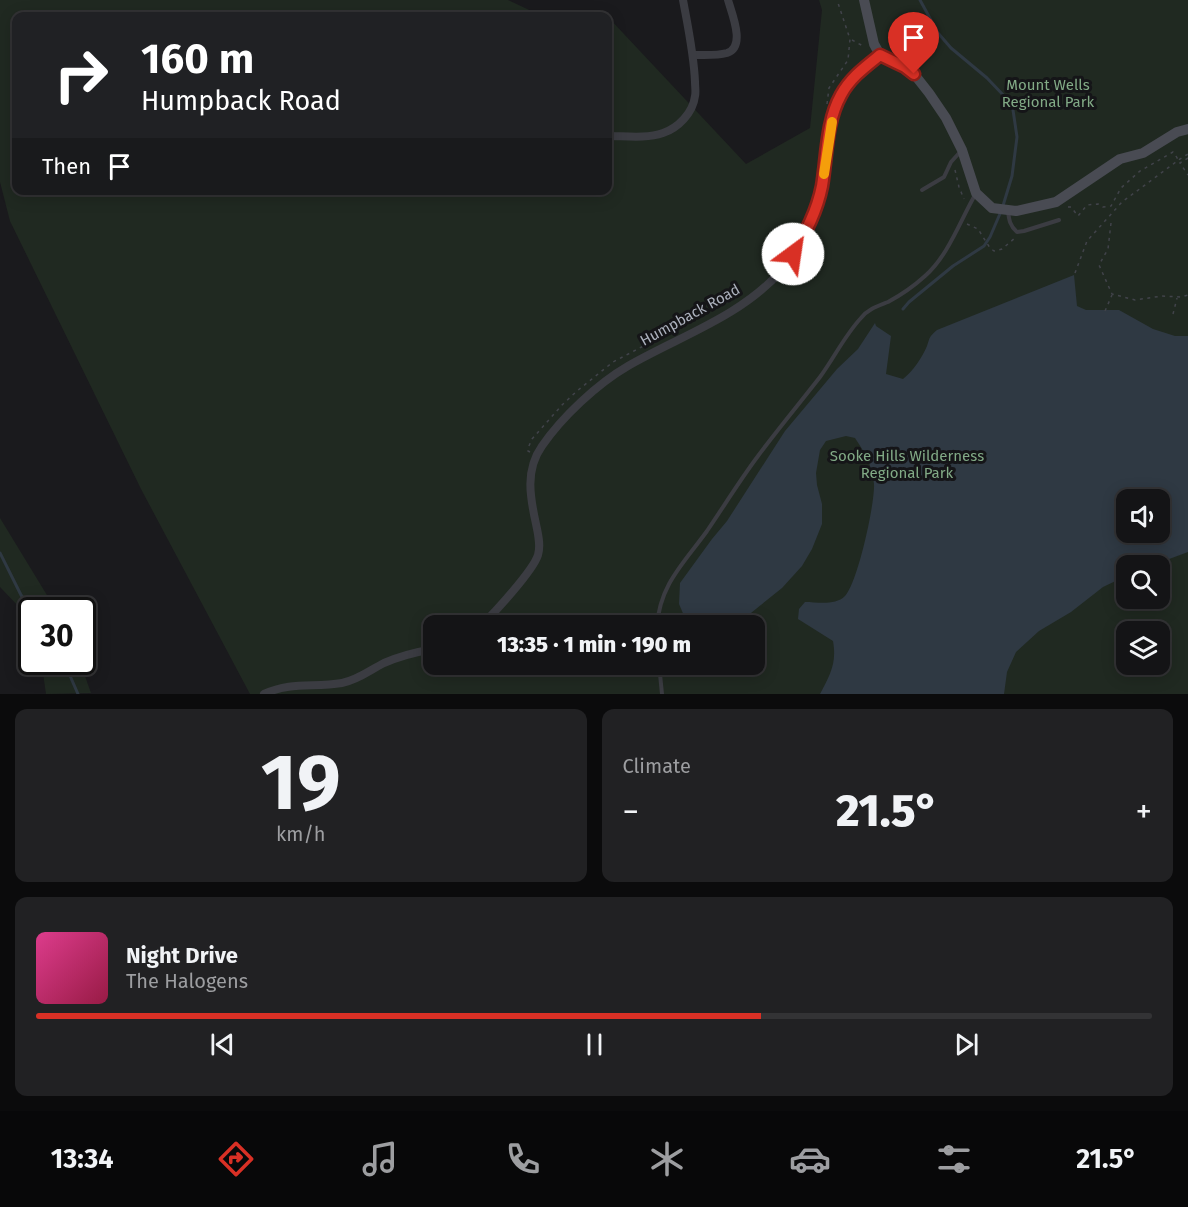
<!DOCTYPE html>
<meta charset="utf-8">
<style>
body{margin:0;font-family:"Fira Sans",sans-serif;background:#212123;color:#f1f3f6;height:100vh;display:flex;flex-direction:column;font-size:22px;white-space:nowrap}
*{box-sizing:border-box;margin:0}
p{font-size:20px;color:#9d9ea1}
.icon{flex:none;width:33px;height:33px;fill:none;stroke:currentColor;stroke-width:2;stroke-linecap:round;stroke-linejoin:round}
.map{position:relative;height:694px;overflow:hidden}
.panel{display:flex;flex-direction:column;gap:15px;padding:15px;background:#0b0b0c;flex:1}
.panel>*{flex:none}
.top-card{position:absolute;left:12px;top:12px;width:600px;height:183px;border-radius:12px;box-shadow:0 3px 15px #0003,0 0 0 2px #333335;background:#202124;color:#fff;overflow:hidden}
.tools{position:absolute;left:1116px;top:489px;display:grid;gap:12px}
.tools a{display:grid;place-items:center;width:54px;height:54px;border-radius:12px;background:#141416;box-shadow:0 3px 15px #0003,0 0 0 2px #333335;font-size:30px}
.speed{position:absolute;left:18px;top:597px;display:flex;gap:12px;font-size:30px;font-weight:700;text-align:center}
.speed>*{display:grid;place-content:center;width:78px;height:78px;border-radius:50%;background:#141416;box-shadow:0 3px 15px #0003,0 0 0 2px #333335;line-height:1}
.speed .limit{border:3px solid #111;border-radius:9px;background:#fff;color:#111}
.pin{position:absolute;display:grid;place-items:center;width:51px;height:51px;color:#fff;margin:-62px -26px;border-radius:50% 50% 50% 0;rotate:-45deg;box-shadow:0 0 6px #0007}
.pin .icon{rotate:45deg}
.me{position:absolute;width:66px;margin:-33px;rotate:31deg;stroke-linejoin:round;filter:drop-shadow(0 0 4px #0008)}
.turn{display:flex;align-items:center;gap:21px;height:126px;padding:0 30px;font-size:27px}
.turn .icon{width:78px;height:78px;stroke-width:2.5}
.turn b{display:block;font-size:42px;line-height:51px}
.then{display:flex;align-items:center;height:57px;padding:0 30px;background:#0003;gap:12px;font-size:22px}
.big{font-size:45px;font-weight:800;line-height:1.1}
.panel .widget{flex:1;display:flex;flex-direction:column;justify-content:center;gap:9px;min-width:0;padding:0 21px;border-radius:12px;background:#212123}
.panel .dial{align-items:center;gap:0}
.dial b{font-size:78px;line-height:1}
.song{display:flex;align-items:center;gap:18px}
.cover{width:72px;height:72px;border-radius:9px;background:linear-gradient(135deg,hsl(330 70% 55%),hsl(340 70% 35%))}
.played{height:6px;border-radius:3px;background:linear-gradient(90deg,#d93025 65%,#333335 65%)}
.keys{display:flex;justify-content:space-around;direction:ltr}
.heat{display:flex;justify-content:space-between;align-items:center;font-size:33px;direction:ltr}
.panel .tiles{flex:1;display:grid;gap:15px;grid-template-columns:1fr 1fr}
.widget:last-child{grid-column:span 2}
.trip{position:absolute;left:423px;top:615px;width:342px;height:60px;border-radius:12px;background:#141416;box-shadow:0 3px 15px #0003,0 0 0 2px #333335;font-weight:800;line-height:60px;text-align:center}
.tabs{display:flex;height:96px;justify-content:space-around;align-items:center;background:#080809;color:#9d9ea1}
.tabs .icon{width:42px;height:42px}
.tabs .on{color:#d93025}
.tabs b{font-size:27px;color:#f1f3f6}
.map>svg:first-child{display:block}
.green{fill:#202921;fill-rule:evenodd}
.water{fill:#2f3943;fill-rule:evenodd}
.lines{fill:none;stroke-linecap:round;stroke-linejoin:round}
.stream{stroke:#2f3943;stroke-width:3}
.path{stroke:#41434a;stroke-width:1.5;stroke-dasharray:3 4.5;stroke-linecap:butt}
.lane{stroke:#3b3c42;stroke-width:4}
.street{stroke:#3b3c42;stroke-width:8}
.secondary{stroke:#494b53;stroke-width:10}
.path-bridge{stroke:#41434a;stroke-width:1.5;stroke-dasharray:3 4.5;stroke-linecap:butt}
.route-casing{stroke:#8d1f18;stroke-width:15}
.route{stroke:#d93025;stroke-width:10}
.slow{stroke:#f59e0b;stroke-width:10}
.labels{text-anchor:middle;stroke-width:6;stroke-linejoin:round;paint-order:stroke}
.park-label{font-size:15px;fill:#82aa86;stroke:#151518}
.street-label{font-size:15px;fill:#acb1bd;stroke:#151518}
</style>
<div class="map">
<svg width="1188" height="694" viewBox="0 0 1188 694">
<rect width="100%" height="100%" fill="#1a1a1d"/>
<g class="green">
<path d="M 0,0 L 508,0 L 542,16 L 16,16 L 16,190 L 608,190 L 608,17 L 746,164 L 810,128 L 822,10 L 819,0 L 1188,0 L 1188,694 L 250,694 L 141,489 L 10,221 L 0,182 ZM 1126,500 L 1160,500 L 1160,532 L 1126,532 ZM 1126,566 L 1160,566 L 1160,598 L 1126,598 ZM 434,626 L 754,626 L 754,664 L 434,664 ZM 1126,632 L 1160,632 L 1160,664 L 1126,664 Z"/>
<path d="M 0,518 L 56,610 L 32,610 L 31,639 L 21,609 L 0,587 Z"/>
<path d="M 39,662 L 80,662 L 91,693 L 46,694 L 43,673 Z"/>
</g>
<path class="water" d="M 1074,275 L 1077,306 L 1086,310 L 1119,310 L 1153,329 L 1175,336 L 1188,336 L 1188,552 L 1153,565 L 1126,566 L 1126,576 L 1103,587 L 1071,612 L 1039,631 L 1016,652 L 1007,672 L 1004,694 L 820,694 C 830,675 837,663 833,641 L 798,619 L 799,609 L 805,602 C 817,602 835,606 845,596 C 858,582 875,503 874,484 C 872,465 865,453 855,438 L 846,436 L 826,441 L 820,450 L 816,473 L 817,485 L 822,504 L 822,524 L 812,549 L 802,566 L 782,588 L 736,625 L 688,625 L 679,604 L 680,583 L 712,539 L 727,521 L 785,431 L 837,369 L 858,349 L 875,323 L 876,326 L 891,336 L 886,374 L 903,379 C 913,371 922,358 927,346 C 930,337 929,337 937,330 ZM 1126,500 L 1160,500 L 1160,532 L 1126,532 Z"/>
<g class="lines">
<g class="stream">
<path d="M 903,309 L 909,302 L 953,266 L 984,246 L 990,237 L 1002,209 L 1012,176 L 1017,137 L 1013,110 L 1007,99 L 987,78 L 951,48 L 938,33 L 920,0"/>
<path d="M 0,553 L 21,595 L 32,610"/>
<path d="M 64,662 L 78,694"/>
</g>
<g class="path">
<path d="M 852,40 L 863,46"/>
<path d="M 827,104 L 829,88 L 848,60 L 850,39 L 837,0"/>
<path d="M 1188,158 L 1180,163 L 1188,175"/>
<path d="M 955,170 L 959,187 L 964,199"/>
<path d="M 1068,207 L 1071,207 L 1078,216 L 1087,205 L 1098,204 L 1103,207 L 1111,206 L 1121,188 L 1140,171 L 1173,152 L 1176,156"/>
<path d="M 1111,223 L 1108,249 L 1099,265 L 1112,294 L 1135,300 L 1162,296 L 1181,297 L 1188,295"/>
<path d="M 967,224 L 978,229 L 990,248 L 994,251 L 1002,249 L 1015,238"/>
<path d="M 769,270 L 792,238"/>
<path d="M 1075,273 L 1087,241 L 1122,202 L 1180,159 L 1188,154"/>
<path d="M 1105,311 L 1112,295"/>
<path d="M 1173,314 L 1177,298"/>
<path d="M 530,452 L 528,451 L 528,448 L 532,439 L 562,405 L 577,391 L 613,362 L 733,299"/>
</g>
<g class="lane">
<path d="M 922,190 L 944,177 L 951,162 L 961,151"/>
<path d="M 1008,211 C 1009,220 1010,226 1017,232 L 1024,231 L 1059,220"/>
<path d="M 657,626 C 660,584 684,563 707,531 C 724,506 740,480 758,456 C 778,429 799,404 820,377 C 834,358 845,335 861,318 C 868,309 878,306 888,302 C 901,295 914,286 925,276 C 948,256 960,221 975,195"/>
<path d="M 659,664 L 662,694"/>
</g>
<g class="street">
<path d="M 693,55 C 704,55 716,56 727,53 C 746,47 732,14 728,0"/>
<path d="M 608,136 C 625,136 646,139 663,133 C 678,128 693,113 695,96 C 696,92 695,87 695,82 C 694,55 688,27 683,0"/>
<path d="M 481,626 C 494,613 533,571 538,555 C 541,545 538,534 536,524 C 530,497 525,470 542,446 C 562,417 597,384 628,366 C 680,336 740,317 781,271 C 801,247 816,216 822,186 C 827,157 827,124 839,97 C 848,79 865,68 880,55"/>
<path d="M 264,694 C 292,681 313,688 342,683 C 358,680 370,670 384,663 C 400,656 416,652 434,649"/>
</g>
<path class="secondary" d="M 864,0 L 874,44 L 880,55 L 905,67 L 914,74 L 929,93 L 946,118 L 962,150 L 976,193 L 992,208 L 1016,211 L 1056,202 L 1120,159 L 1143,153 L 1177,132 L 1188,129"/>
<path class="path-bridge" d="M 1176,156 L 1180,163"/>
</g>
<g class="lines">
<defs>
<path id="route" d="M 793,254 C 806,232 817,211 822,186 C 827,156 826,122 841,95 C 850,78 865,67 880,55 L 905,67 L 914,74"/>
</defs>
<use href="#route" class="route-casing"/>
<use href="#route" class="route"/>
<path class="slow" d="M 824,174 L 832,122"/>
</g>
<g class="labels">
<g class="park-label">
<text x="1048" y="90">Mount Wells<tspan x="1048" dy="17">Regional Park</tspan></text>
<text x="907" y="461">Sooke Hills Wilderness<tspan x="907" dy="17">Regional Park</tspan></text>
</g>
<g class="street-label">
<text transform="translate(690 315) rotate(-29)" y="5">Humpback Road</text>
</g>
</g>
</svg>
<div class="tools">
<a><svg class="icon" aria-label="sound" viewBox="0 0 24 24"><path d="M4 9h4l5-4v14l-5-4H4zM17 9q2 3 0 6"/></svg></a>
<a><svg class="icon" aria-label="search" viewBox="0 0 24 24"><circle cx="10" cy="10" r="6"/><path d="M15 15l6 6"/></svg></a>
<a><svg class="icon" aria-label="layers" viewBox="0 0 24 24"><path d="M12 4l9 5-9 5-9-5zM3 14l9 5 9-5"/></svg></a>
</div>
<div class="speed"><div class="limit">30</div></div>
<div class="pin" style="left:914px;top:74px;background:#d93025"><svg class="icon" aria-label="arrive" viewBox="0 0 24 24"><path d="M6 21V4h12l-3 4 3 4H6"/></svg></div>
<svg class="me" style="left:793px;top:254px" viewBox="-20 -20 40 40"><circle r="19" fill="#fff"/><path d="M0-13L10 11 0 6-10 11z" fill="#d93025"/></svg>
<div class="trip">13:35 · 1 min · 190 m</div>
<div class="top-card">
<div class="turn"><svg class="icon" aria-label="right" viewBox="0 0 24 24"><path d="M7 20v-9h11M14 6l5 5-5 5"/></svg><div><b>160 m</b>Humpback Road</div></div>
<div class="then">Then<svg class="icon" aria-label="arrive" viewBox="0 0 24 24"><path d="M6 21V4h12l-3 4 3 4H6"/></svg></div>
</div>
</div>
<section class="panel">
<div class="tiles">
<div class="widget dial"><b>19</b><p>km/h</p></div>
<div class="widget"><p>Climate</p>
<div class="heat"><a>−</a><b class="big">21.5°</b><a>+</a></div>
</div>
<div class="widget">
<div class="song"><i class="cover"></i><div><b>Night Drive</b><p>The Halogens</p></div></div>
<div class="played"></div>
<div class="keys"><svg class="icon" aria-label="previous" viewBox="0 0 24 24"><path d="M18 5L8 12l10 7zM5 5v14"/></svg><svg class="icon" aria-label="pause" viewBox="0 0 24 24"><path d="M8 5v14M16 5v14"/></svg><svg class="icon" aria-label="next" viewBox="0 0 24 24"><path d="M6 5l10 7-10 7zM19 5v14"/></svg></div>
</div>
</div>
</section>
<nav class="tabs">
<b>13:34</b>
<svg class="icon on" aria-label="directions" viewBox="0 0 24 24"><path d="M12 3l9 9-9 9-9-9zM9 14v-3h6M13 9l2 2-2 2"/></svg>
<svg class="icon" aria-label="music" viewBox="0 0 24 24"><path d="M9 18V5l10-2v13"/><circle cx="6" cy="18" r="3"/><circle cx="16" cy="16" r="3"/></svg>
<svg class="icon" aria-label="phone" viewBox="0 0 24 24"><path d="M5 4h4l2 5-3 2q2 4 5 5l2-3 5 2v4C11 20 4 13 5 4z"/></svg>
<svg class="icon" aria-label="climate" viewBox="0 0 24 24"><path d="M12 3v18M4 7l16 10M4 17L20 7"/></svg>
<svg class="icon" aria-label="car" viewBox="0 0 24 24"><path d="M5 17H2v-5l4-1 3-4h7l3 4 3 1v5h-3M9 17h6M6 11h13"/><circle cx="7" cy="17" r="2"/><circle cx="17" cy="17" r="2"/></svg>
<svg class="icon" aria-label="filters" viewBox="0 0 24 24"><path d="M4 7h16M4 17h16"/><circle cx="9" cy="7" r="2"/><circle cx="15" cy="17" r="2"/></svg>
<b>21.5°</b>
</nav>
